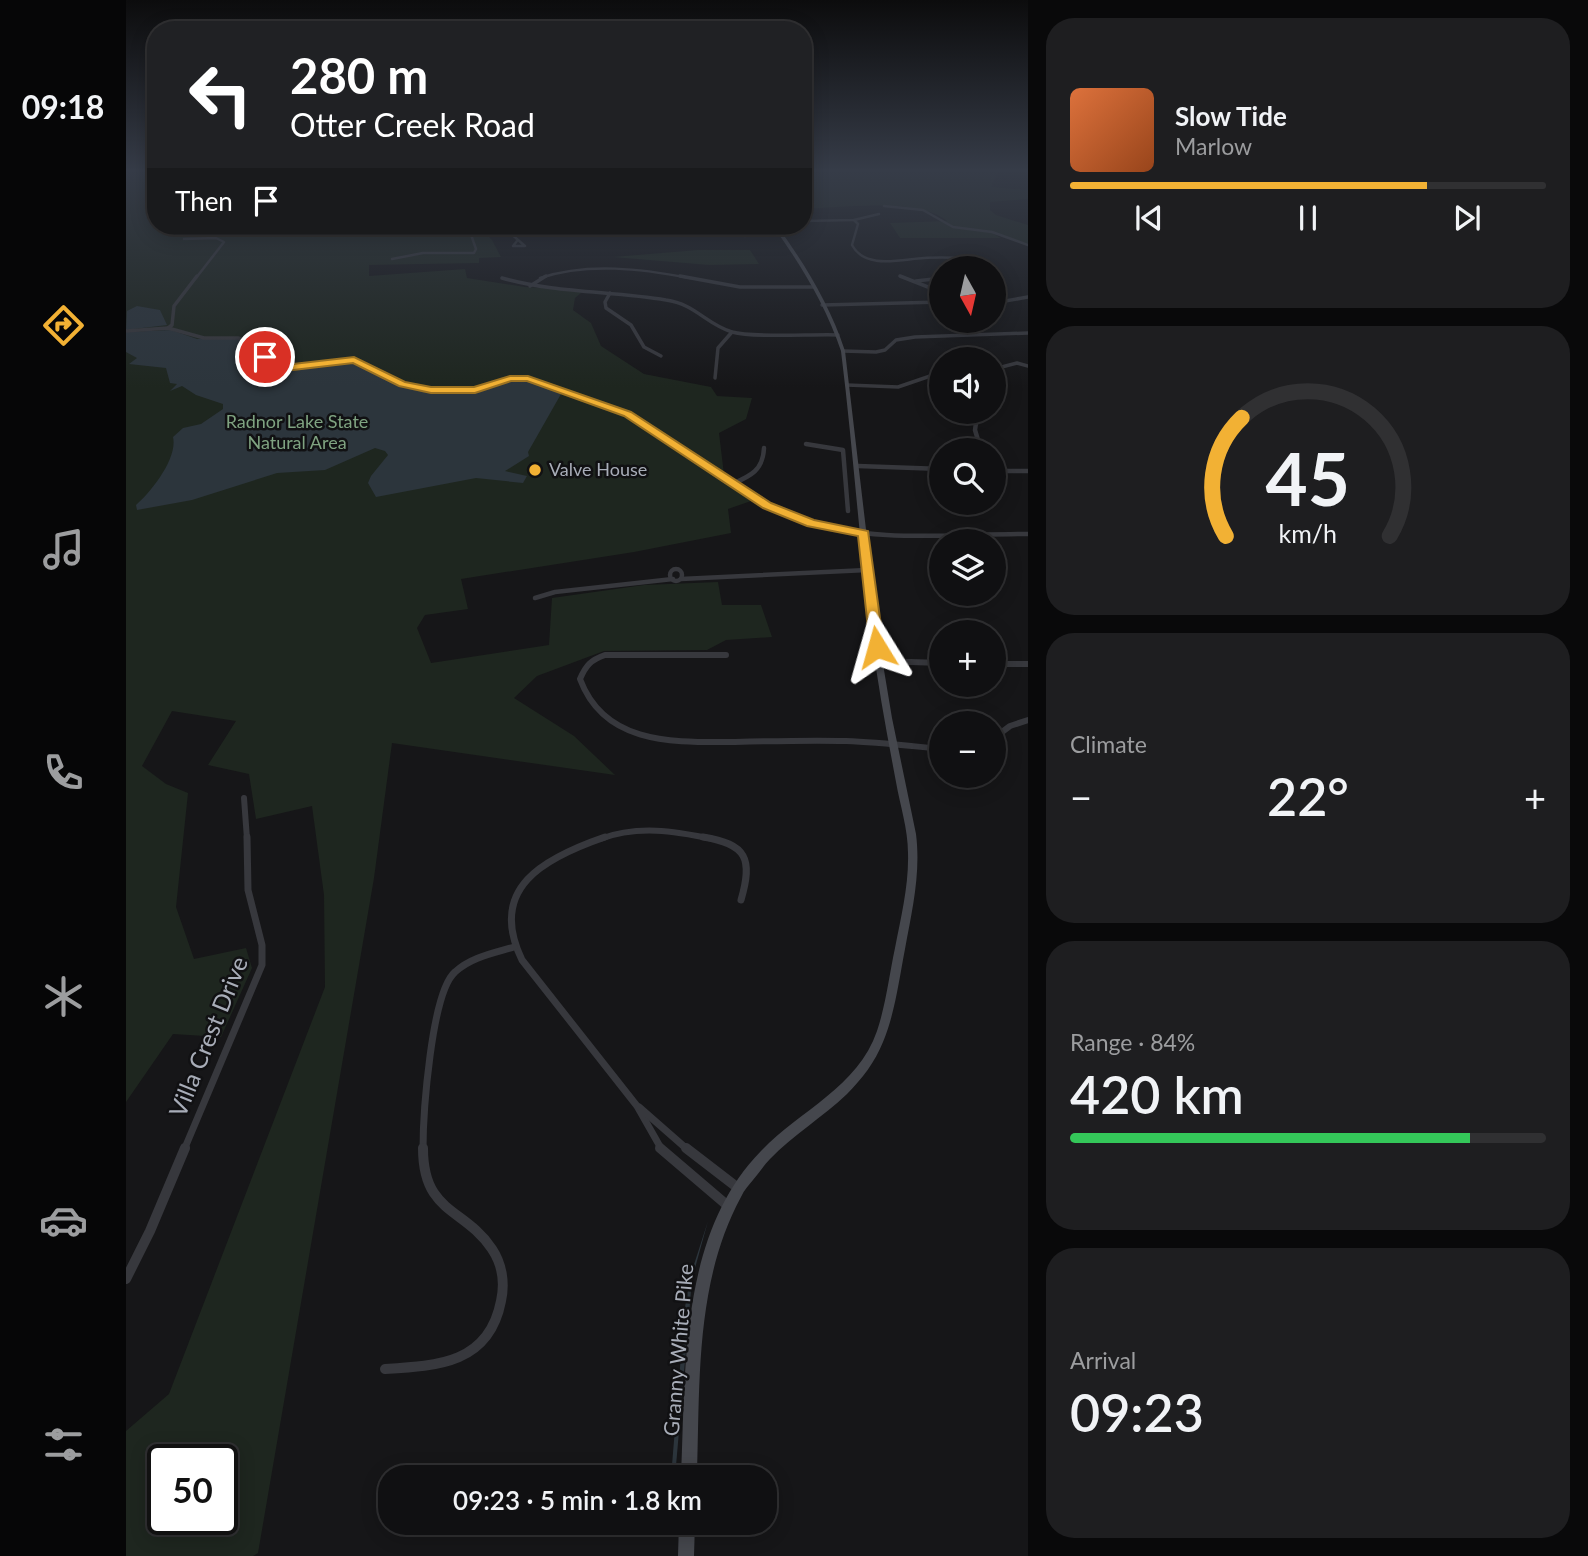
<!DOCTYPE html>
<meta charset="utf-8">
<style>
body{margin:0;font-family:Lato,sans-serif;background:#1e1e20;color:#f1f3f6;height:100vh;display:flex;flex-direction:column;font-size:26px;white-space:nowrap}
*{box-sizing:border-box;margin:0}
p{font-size:23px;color:#9c9d9f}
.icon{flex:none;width:38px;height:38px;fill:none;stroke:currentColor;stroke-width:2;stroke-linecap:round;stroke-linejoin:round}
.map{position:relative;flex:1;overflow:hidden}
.side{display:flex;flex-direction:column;gap:18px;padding:18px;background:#09090a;width:560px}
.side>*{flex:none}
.banner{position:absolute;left:21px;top:21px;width:665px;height:214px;border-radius:28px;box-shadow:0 4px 18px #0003,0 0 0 2px #303032;background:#202124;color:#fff;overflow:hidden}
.needle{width:46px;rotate:172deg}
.buttons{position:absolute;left:803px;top:256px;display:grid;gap:14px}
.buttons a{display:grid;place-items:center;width:77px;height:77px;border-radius:50%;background:#101012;box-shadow:0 4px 18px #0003,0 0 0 2px #303032;font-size:35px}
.speed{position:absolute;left:21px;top:1444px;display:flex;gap:14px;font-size:35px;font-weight:700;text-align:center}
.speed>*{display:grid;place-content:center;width:91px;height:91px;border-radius:50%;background:#101012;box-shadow:0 4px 18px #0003,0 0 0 2px #303032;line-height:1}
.speed .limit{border:4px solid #111;border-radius:10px;background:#fff;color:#111}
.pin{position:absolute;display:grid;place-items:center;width:60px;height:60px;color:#fff;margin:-30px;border:4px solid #fff;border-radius:50%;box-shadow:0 2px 7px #0007}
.me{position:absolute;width:77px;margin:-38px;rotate:352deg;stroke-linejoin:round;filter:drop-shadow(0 0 5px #0008)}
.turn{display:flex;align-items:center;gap:24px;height:147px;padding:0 28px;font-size:32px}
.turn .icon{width:91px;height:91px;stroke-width:2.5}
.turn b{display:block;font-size:49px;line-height:60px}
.then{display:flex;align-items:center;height:66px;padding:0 28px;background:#0003;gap:14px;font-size:26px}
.big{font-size:52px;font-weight:600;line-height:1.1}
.side .widget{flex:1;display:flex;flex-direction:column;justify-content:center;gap:10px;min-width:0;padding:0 24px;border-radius:28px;background:#1e1e20}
.side .dial{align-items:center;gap:0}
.dial svg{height:182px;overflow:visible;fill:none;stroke:#303032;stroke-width:7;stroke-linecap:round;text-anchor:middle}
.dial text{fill:#f1f3f6;stroke:none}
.song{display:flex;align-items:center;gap:21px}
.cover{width:84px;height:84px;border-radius:10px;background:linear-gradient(135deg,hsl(20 70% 55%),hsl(20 70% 35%))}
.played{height:7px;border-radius:4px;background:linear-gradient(90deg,#f2b134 75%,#303032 75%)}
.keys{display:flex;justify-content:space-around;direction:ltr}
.heat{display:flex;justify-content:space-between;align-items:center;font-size:38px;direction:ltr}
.charge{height:10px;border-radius:5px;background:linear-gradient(90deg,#34c759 84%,#303032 0)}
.trip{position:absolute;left:252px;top:1465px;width:399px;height:70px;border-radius:28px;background:#101012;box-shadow:0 4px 18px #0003,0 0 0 2px #303032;font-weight:600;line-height:70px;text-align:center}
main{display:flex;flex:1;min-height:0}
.tabs{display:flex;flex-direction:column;width:126px;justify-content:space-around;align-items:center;background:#060607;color:#9c9d9f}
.tabs .icon{width:49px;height:49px}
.tabs .on{color:#f2b134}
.tabs b{font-size:32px;color:#f1f3f6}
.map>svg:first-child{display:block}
.green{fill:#1e261f;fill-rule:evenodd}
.water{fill:#2c353c}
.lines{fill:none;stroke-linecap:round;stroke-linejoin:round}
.street-far5{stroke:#37383d;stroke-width:2.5}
.street-far4{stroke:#37383d;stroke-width:3.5}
.street-far3{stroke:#37383d;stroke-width:4.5}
.street-far2{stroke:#37383d;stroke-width:6}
.street-far1{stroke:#37383d;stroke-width:7}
.street{stroke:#37383d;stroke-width:10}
.secondary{fill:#45474d;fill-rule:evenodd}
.route{fill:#f2b134;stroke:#9d7322;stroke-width:2}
.poi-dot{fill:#f2b134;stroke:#111113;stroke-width:2.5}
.labels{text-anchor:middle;stroke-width:5;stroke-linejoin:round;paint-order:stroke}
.far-park-label{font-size:18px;fill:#7fa381;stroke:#111113}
.far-poi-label{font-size:18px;fill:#a8adb8;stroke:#111113;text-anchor:start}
.street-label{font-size:21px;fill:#a8adb8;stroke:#111113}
.near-street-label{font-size:24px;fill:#a8adb8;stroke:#111113}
</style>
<main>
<nav class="tabs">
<b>09:18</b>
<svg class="icon on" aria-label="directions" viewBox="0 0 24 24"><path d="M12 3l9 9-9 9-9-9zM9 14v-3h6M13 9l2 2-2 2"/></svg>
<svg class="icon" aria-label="music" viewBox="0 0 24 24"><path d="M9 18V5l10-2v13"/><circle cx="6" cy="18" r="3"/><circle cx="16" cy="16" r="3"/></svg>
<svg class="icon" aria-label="phone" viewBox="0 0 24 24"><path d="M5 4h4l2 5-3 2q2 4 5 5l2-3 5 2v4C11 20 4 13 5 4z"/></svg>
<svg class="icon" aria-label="climate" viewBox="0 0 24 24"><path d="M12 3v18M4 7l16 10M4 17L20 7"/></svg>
<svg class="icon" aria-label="car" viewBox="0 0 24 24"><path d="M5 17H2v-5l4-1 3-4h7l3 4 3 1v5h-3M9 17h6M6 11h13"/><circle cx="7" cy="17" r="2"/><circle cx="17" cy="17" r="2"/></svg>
<svg class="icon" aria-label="filters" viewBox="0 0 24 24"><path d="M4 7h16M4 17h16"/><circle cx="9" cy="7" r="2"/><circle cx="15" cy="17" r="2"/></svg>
</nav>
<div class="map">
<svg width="902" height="1556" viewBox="0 0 902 1556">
<rect width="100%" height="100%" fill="#161618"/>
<g class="green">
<path d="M 0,170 L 30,170 L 30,226 L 352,226 L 366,240 L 375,257 L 353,258 L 353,263 L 243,265 L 243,276 L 339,269 L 341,278 L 399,287 L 451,290 L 455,293 L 449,298 L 447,310 L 465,323 L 475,346 L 518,374 L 585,387 L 591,396 L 626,398 L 620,419 L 593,433 L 599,483 L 625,501 L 602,509 L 605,533 L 508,552 L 335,579 L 342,609 L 299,615 L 291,628 L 305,663 L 423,645 L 426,598 L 518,585 L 592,582 L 596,605 L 635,605 L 646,637 L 600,640 L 581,650 L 478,651 L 411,676 L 388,698 L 448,736 L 489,775 L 266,743 L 248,878 L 132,1553 L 127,1556 L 0,1556 L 0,1431 L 43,1394 L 199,987 L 198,895 L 186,806 L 130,819 L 123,774 L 82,765 L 110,721 L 46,711 L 16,766 L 40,784 L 62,793 L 50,907 L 68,959 L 120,948 L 126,968 L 95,1037 L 47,1034 L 0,1102 ZM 37,1460 L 96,1460 L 96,1519 L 37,1519 Z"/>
<path d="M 677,170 L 873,170 L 865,187 L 902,190 L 902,199 L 864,202 L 864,210 L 870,215 L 902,225 L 902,244 L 866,233 L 875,238 L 774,238 L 764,223 L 821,221 C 792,197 715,208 677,209 Z"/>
<path d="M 572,250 L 624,250 L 633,264 L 583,265 L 487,257 Z"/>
</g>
<g class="water">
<path d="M 11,306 L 34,310 L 41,325 L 0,330 L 1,311 Z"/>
<path d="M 45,330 L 71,339 L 111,339 L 131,344 L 137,358 L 157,367 L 225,362 L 274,386 L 298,391 L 346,393 L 386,379 L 401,380 L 435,394 L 402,452 L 403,456 L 379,471 L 401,476 L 397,483 L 350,478 L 250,497 L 242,483 L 245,476 L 262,455 L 259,451 L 249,448 L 199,470 L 151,473 L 66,500 L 11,510 L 10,505 C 25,492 52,458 47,437 L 57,428 L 75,424 L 97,409 L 97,404 L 70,395 L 56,386 L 44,391 L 51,384 L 44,383 L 40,368 L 3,364 L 11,358 L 0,352 L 0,332 Z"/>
<path d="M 582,1221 L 566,1279 L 550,1466 L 548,1477 L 545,1477 L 559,1307 L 565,1274 Z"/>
</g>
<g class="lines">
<g class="street-far5">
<path d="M 758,206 L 797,210 L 827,227 L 866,232 L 902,245"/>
<path d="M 728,220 L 732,224 L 726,245 C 739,270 776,259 798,258 C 814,257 831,258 848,258"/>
<path d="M 677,221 L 728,220 L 753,214"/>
<path d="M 376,226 L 399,246 L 387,246 L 391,241"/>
<path d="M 507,226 L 518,227"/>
<path d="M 616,226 L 619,236"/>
<path d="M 58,239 L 90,238 L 98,242 L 70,278"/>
<path d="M 266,259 L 297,253 L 348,253 L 350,249 L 342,226"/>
<path d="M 774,276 L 778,278"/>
<path d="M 414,278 C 462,262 516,269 564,278"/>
</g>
<g class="street-far4">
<path d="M 554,276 L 614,287 L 687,287"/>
<path d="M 774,276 L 807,289 L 816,299"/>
<path d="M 376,278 C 429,293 485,291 540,300 C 569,304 580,324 606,332 C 628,338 686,334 712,335"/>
<path d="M 790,281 L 816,278"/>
<path d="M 404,286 L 420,276"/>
<path d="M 484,293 L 479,302 L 480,308 L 505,325 L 518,347 L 535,356"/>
<path d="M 868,303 L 902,297"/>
<path d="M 696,305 L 816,302"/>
<path d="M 42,328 L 46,325 L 48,306 L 71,276"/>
<path d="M 0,331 L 42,328 L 78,338 L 112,338 L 133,344 L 140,358 L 158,366 L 174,367 L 228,360 L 277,384 L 314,390 L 349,390 L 386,378 L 409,381 L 506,417"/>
<path d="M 717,351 L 750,352 L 759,350 L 770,340 L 789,337 L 902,333"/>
<path d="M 868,369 L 891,363 L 902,366"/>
<path d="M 589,378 L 592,348 L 606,332"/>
<path d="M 721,385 L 772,387 L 816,372"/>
</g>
<g class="street-far3">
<path d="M 504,416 C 553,448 618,501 673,519 C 745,544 827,534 902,534"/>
<path d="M 851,416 L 849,430 L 855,450"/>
<path d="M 680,444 L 717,450 L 722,511"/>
<path d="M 732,466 L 816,469"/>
<path d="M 868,471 L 902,471"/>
<path d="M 606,484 C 625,476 637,470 638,448"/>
<circle cx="550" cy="575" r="6"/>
<path d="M 555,579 L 741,570"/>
<path d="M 409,598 L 429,592 L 547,579"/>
</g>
<g class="street-far2">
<path d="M 600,655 L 479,655 C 465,660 460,665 454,679 C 479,746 549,742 609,742 C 646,741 683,740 720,741 C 752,742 784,746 816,749"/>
<path d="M 753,661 L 816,663"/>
<path d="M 868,664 L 902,664"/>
<path d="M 868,738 L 884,726 L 902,720"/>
<path d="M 118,798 L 121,839"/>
<path d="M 474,839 C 512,825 548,831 587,839"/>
</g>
<g class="street-far1">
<path d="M 479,837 C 418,858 361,888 396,960 L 511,1106 L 536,1150"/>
<path d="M 577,837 C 621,844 627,859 615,900"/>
<path d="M 513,1107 L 562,1150"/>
<path d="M 58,1150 L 136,965 L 136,945 L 122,890 L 121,837"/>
<path d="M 297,1150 C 297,1116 305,993 329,972 C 345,957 368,953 388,947"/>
</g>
<g class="street">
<path d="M 534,1148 L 602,1206"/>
<path d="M 560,1148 L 612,1188"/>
<path d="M 0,1279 L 24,1231 L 59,1148"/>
<path d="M 259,1369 C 313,1366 363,1363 375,1301 C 379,1283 376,1264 366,1249 C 338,1207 297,1214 297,1148"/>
</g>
<g class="secondary">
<path d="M 647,226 L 651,226 C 679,264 704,305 719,351 L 753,640 L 766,718 L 790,834 C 795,873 786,911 779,949 C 773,980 769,1013 757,1042 C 749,1062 736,1079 721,1094 C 697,1117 667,1135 644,1159 C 638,1165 633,1173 627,1180 C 623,1185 618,1190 615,1197 C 569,1282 574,1382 571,1477 L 555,1477 C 560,1369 553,1235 635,1151 C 673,1111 732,1087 751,1031 C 760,1004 763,976 769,948 C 775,917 783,885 782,853 C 782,829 774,805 770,782 C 761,734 752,687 746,639 C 733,543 727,447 715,351 C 700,306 675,265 647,226 Z"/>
<path d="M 553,1522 L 569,1522 L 568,1556 L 552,1556 Z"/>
</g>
</g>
<linearGradient id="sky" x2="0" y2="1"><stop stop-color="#0c0c0d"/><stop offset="0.44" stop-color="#363c48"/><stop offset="1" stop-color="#363c48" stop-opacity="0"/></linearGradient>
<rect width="902" height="387" fill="url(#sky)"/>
<path class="route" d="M 139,354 L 167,364 L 228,357 L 279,382 L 305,387 L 348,387 L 384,376 L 402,376 L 505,412 L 645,503 L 688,520 L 742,531 L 758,647 L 751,652 L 744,647 L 732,536 L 681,526 L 637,508 L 498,416 L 401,381 L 385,381 L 349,393 L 305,393 L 273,386 L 227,363 L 167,370 L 151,367 L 135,359 L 135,355 Z"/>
<circle class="poi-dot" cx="409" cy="470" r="7"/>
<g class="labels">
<g class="far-park-label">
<text x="171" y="428">Radnor Lake State<tspan x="171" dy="21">Natural Area</tspan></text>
</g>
<g class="far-poi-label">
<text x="423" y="476">Valve House</text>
</g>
<g class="street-label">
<text transform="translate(553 1350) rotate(-85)" y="7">Granny White Pike</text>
</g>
<g class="near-street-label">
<text transform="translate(83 1037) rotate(-68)" y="8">Villa Crest Drive</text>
</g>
</g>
</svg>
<div class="buttons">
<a><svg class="needle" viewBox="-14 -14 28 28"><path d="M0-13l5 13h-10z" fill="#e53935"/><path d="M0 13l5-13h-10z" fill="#9c9d9f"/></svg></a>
<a><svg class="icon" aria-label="sound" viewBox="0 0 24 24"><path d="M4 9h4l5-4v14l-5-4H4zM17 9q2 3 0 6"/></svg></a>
<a><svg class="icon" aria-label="search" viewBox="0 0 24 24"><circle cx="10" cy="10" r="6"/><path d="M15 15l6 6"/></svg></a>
<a><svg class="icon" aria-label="layers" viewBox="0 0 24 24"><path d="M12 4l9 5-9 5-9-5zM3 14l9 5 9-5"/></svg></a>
<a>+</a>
<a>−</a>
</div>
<div class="speed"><div class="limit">50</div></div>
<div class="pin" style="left:139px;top:357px;background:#d93025"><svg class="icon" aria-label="arrive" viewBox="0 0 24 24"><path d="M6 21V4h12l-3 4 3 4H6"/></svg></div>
<svg class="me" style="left:751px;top:647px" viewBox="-20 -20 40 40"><path d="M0-17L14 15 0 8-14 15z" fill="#f2b134" stroke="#fff" stroke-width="4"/></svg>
<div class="trip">09:23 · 5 min · 1.8 km</div>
<div class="banner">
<div class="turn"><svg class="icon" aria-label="left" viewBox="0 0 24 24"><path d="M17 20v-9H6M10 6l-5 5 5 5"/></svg><div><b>280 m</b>Otter Creek Road</div></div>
<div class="then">Then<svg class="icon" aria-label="arrive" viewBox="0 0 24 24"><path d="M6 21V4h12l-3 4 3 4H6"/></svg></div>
</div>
</div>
<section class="side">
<div class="widget">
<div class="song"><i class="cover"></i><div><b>Slow Tide</b><p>Marlow</p></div></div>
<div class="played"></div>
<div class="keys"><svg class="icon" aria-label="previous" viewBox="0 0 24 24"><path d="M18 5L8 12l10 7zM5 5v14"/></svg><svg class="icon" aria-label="pause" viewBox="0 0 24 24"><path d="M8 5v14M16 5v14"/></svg><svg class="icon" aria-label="next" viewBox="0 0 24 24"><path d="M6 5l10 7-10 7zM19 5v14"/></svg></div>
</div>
<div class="widget dial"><svg viewBox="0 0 100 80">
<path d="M14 69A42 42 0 1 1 86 69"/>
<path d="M14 69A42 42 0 0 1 21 17" stroke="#f2b134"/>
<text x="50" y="56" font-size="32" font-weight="700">45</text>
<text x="50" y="72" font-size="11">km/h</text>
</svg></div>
<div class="widget"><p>Climate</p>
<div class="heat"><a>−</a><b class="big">22°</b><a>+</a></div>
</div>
<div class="widget"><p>Range · 84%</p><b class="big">420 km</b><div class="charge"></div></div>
<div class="widget"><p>Arrival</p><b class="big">09:23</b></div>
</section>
</main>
